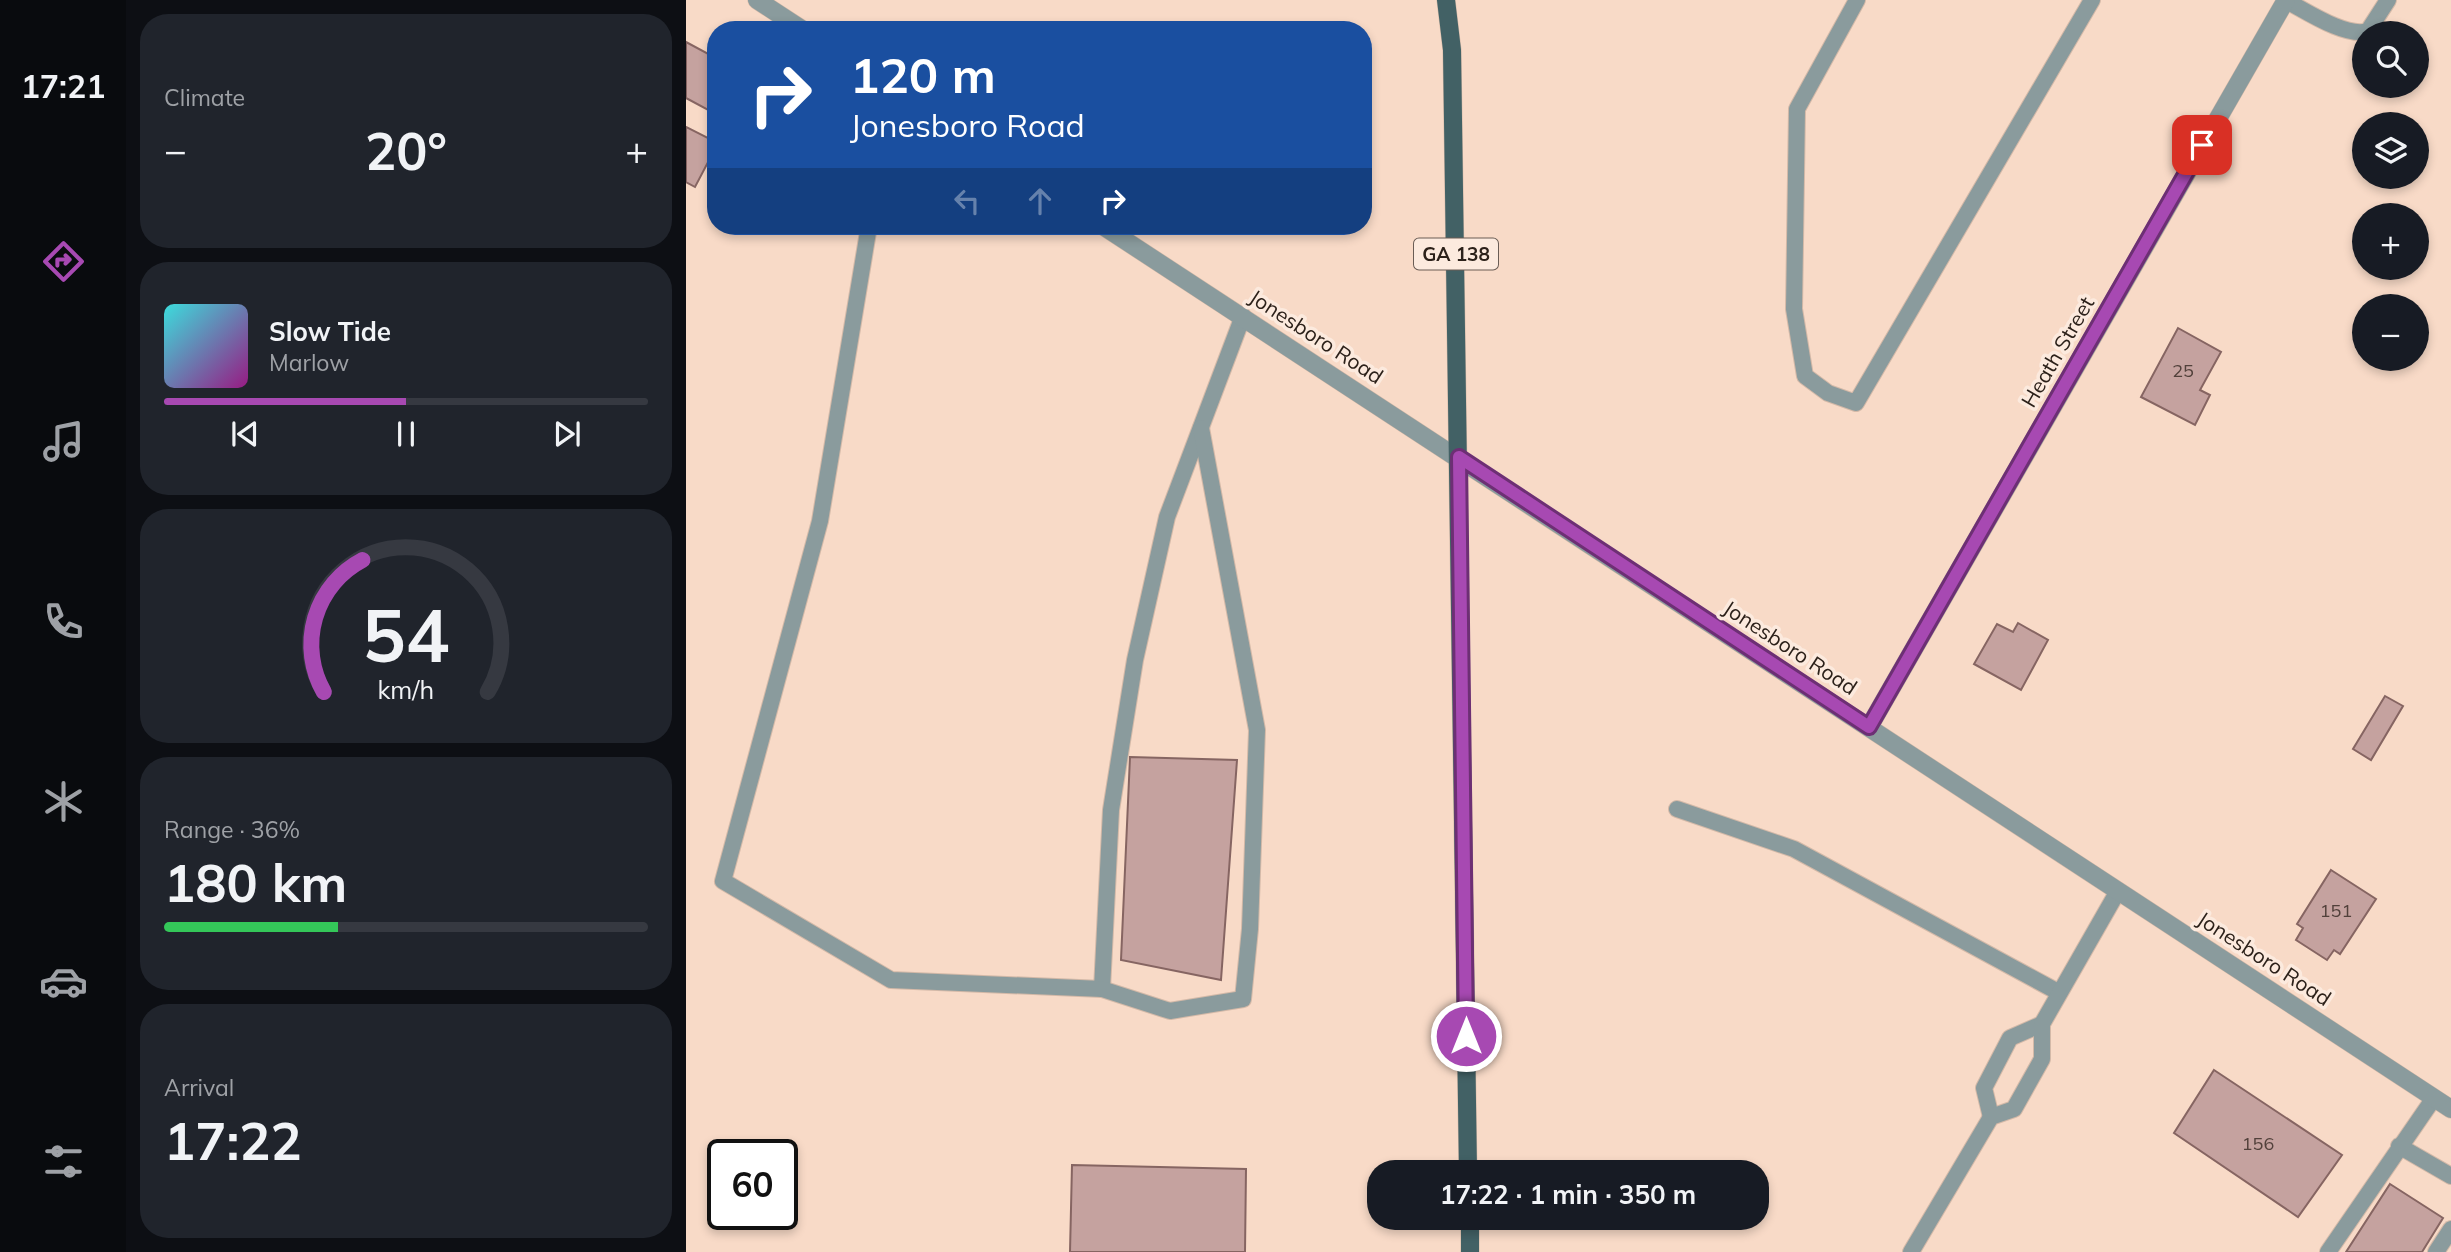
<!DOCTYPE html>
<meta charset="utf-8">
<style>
body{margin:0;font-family:Mulish,sans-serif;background:#20242c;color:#f1f3f6;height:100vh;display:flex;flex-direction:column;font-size:26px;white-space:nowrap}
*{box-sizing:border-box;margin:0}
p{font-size:23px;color:#9ea1a6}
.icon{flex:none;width:38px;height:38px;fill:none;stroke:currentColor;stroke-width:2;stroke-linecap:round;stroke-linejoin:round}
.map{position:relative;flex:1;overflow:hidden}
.drawer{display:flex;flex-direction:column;gap:14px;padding:14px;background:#0d0f14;width:560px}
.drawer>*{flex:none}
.guide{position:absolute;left:21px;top:21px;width:665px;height:214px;border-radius:28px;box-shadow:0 4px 10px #0003;background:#1a4fa0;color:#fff;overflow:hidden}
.tools{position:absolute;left:1666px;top:21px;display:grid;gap:14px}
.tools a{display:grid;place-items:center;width:77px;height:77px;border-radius:50%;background:#171b24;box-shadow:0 4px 10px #0003;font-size:35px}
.speed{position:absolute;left:21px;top:1139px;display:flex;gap:14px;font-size:35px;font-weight:700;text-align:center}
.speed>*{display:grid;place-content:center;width:91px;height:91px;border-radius:50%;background:#171b24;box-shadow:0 4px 10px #0003;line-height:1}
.speed .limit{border:4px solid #111;border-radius:10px;background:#fff;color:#111}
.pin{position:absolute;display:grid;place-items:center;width:60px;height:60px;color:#fff;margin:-30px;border-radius:14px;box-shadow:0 4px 10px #0006}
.me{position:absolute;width:77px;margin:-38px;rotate:0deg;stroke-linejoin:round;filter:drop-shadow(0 0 5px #0008)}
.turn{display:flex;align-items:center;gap:24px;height:147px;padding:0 28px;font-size:32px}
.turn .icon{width:91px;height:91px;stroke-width:2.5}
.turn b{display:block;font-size:49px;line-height:60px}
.lanes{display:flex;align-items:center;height:66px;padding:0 28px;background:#0003;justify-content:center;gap:35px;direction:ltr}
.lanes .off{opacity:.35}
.big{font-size:52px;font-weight:700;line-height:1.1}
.drawer .tile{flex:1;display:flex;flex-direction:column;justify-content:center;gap:10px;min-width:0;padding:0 24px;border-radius:28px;background:#20242c}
.drawer .dial{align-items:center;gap:0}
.dial svg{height:182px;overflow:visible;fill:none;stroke:#363941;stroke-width:7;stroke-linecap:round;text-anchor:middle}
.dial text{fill:#f1f3f6;stroke:none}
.song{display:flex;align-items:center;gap:21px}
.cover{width:84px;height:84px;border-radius:10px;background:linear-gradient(135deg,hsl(180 70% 55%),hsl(310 70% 35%))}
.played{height:7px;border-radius:4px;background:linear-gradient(90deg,#a749b2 50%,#363941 50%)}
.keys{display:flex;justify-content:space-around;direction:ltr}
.heat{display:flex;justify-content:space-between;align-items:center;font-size:38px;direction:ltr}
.charge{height:10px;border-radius:5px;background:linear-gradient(90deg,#34c759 36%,#363941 0)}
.trip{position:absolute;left:681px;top:1160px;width:402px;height:70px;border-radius:28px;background:#171b24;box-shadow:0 4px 10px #0003;font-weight:700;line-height:70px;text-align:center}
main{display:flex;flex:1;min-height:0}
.tab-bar{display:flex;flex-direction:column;width:126px;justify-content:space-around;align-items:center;background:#090b0e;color:#9ea1a6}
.tab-bar .icon{width:49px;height:49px}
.tab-bar .selected{color:#a749b2}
.tab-bar b{font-size:32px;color:#f1f3f6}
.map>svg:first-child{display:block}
.building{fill:#c5a29f;stroke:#866562;stroke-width:2}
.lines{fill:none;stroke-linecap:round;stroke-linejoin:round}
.lane-casing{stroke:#d3b9a8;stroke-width:18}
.street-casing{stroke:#d3b9a8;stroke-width:19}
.primary-casing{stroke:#d3b9a8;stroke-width:19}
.lane{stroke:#8a9b9d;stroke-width:16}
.street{stroke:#8a9b9d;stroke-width:18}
.primary{stroke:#426165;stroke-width:18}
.route-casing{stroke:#6d2f74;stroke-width:18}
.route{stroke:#a749b2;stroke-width:12}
.labels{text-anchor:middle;stroke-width:7;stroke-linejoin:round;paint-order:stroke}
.number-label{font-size:18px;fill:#52413b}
.shield{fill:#fceade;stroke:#6a5d55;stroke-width:2}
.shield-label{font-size:19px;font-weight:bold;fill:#2c211a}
.street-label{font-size:21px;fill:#2c211a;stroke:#fceade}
</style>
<main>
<nav class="tab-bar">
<b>17:21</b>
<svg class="icon selected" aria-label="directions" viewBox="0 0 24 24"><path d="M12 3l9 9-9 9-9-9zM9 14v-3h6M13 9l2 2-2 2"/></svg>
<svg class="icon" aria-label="music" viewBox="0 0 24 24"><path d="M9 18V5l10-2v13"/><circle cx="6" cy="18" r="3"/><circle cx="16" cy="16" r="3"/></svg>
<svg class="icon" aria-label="phone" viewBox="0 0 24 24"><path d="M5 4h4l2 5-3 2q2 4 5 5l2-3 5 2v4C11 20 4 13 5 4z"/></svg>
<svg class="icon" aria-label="climate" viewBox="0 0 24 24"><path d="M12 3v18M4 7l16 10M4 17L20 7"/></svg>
<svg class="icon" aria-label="car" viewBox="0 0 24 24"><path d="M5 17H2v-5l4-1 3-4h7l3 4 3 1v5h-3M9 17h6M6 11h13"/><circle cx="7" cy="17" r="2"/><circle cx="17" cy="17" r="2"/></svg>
<svg class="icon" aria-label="filters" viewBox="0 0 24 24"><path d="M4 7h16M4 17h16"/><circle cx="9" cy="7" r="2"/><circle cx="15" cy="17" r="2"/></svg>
</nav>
<section class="drawer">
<div class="tile"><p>Climate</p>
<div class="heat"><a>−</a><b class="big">20°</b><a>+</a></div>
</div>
<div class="tile">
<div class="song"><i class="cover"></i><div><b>Slow Tide</b><p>Marlow</p></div></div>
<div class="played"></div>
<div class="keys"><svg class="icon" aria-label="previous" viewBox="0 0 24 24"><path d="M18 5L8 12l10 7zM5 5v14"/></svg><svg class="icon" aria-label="pause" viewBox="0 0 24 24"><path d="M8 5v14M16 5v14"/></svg><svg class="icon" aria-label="next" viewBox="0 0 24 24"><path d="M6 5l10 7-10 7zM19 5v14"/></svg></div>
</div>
<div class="tile dial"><svg viewBox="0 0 100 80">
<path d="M14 69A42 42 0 1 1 86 69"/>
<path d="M14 69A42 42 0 0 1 31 11" stroke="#a749b2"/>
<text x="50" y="56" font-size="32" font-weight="700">54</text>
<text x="50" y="72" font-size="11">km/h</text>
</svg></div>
<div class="tile"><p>Range · 36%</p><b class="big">180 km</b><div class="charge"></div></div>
<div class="tile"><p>Arrival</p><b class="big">17:22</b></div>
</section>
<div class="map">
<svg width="1765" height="1252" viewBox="0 0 1765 1252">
<rect width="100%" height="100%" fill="#f8dac7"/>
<g class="building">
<path d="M 0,42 L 30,58 L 30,100 L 24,111 L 0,98 Z"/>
<path d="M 0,127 L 30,142 L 30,147 L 9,187 L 0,182 Z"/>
<path d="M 1492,328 L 1535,352 L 1514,390 L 1524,395 L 1509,425 L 1455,397 Z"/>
<path d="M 1332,623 L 1362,640 L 1335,690 L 1288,664 L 1311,624 L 1327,632 Z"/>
<path d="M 1699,696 L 1717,706 L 1685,760 L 1667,749 Z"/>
<path d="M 444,757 L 551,760 L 535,980 L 435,960 Z"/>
<path d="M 1645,870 L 1690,899 L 1654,954 L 1648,950 L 1641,960 L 1610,940 L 1617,928 L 1611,924 Z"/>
<path d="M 1528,1070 L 1656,1155 L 1612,1217 L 1488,1133 Z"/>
<path d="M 386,1165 L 560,1169 L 559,1252 L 384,1252 Z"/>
<path d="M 1704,1184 L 1757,1218 L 1736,1252 L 1660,1252 Z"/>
</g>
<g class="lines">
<defs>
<g id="lane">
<path d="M 1171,0 L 1111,109 L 1108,309 L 1119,376 L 1142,393 L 1170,403 L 1406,0"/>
<path d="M 1599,0 C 1620,11 1660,38 1682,31 L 1702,0"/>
<path d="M 183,226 L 134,521 L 37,881 L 205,980 L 416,989 L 425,810 L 449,660 L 481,517 L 557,316"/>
<path d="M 991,809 L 1108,849 L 1372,992"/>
<path d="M 416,989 L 484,1011 L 557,999 L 564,929 L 571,730 L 515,428"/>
<path d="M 1305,1117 L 1298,1088 L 1324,1038 L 1356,1024"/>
<path d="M 1713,1146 L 1765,1176"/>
<path d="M 1225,1252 L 1305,1117 L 1328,1109 L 1356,1059 L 1356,1024 L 1432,891"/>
<path d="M 1642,1252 L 1748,1098"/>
<path d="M 1750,1252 L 1765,1229"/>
</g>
<g id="street">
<path d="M 71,0 L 117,30"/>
<path d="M 417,226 L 1765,1109"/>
<path d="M 1183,727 L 1600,0"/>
</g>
<g id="primary">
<path d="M 760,0 L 766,50 L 782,1172"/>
<path d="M 784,1218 L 784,1252"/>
</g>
</defs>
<use href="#lane" class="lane-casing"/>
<use href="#street" class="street-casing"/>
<use href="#primary" class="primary-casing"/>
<use href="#lane" class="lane"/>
<use href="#street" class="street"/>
<use href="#primary" class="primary"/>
</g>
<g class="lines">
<defs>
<path id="route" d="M 780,1036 L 773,457 L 1183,727 L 1516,145"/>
</defs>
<use href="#route" class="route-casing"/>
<use href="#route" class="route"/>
</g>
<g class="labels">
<g class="number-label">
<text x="1497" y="377">25</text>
<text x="1650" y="917">151</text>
<text x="1572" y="1150">156</text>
</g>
<rect class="shield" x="728" y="238.5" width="84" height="31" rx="5"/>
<g class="shield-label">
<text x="770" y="261">GA 138</text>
</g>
<g class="street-label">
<text transform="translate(630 337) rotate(33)" y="7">Jonesboro Road</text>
<text transform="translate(1372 352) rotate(-60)" y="7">Heath Street</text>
<text transform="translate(1104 648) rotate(33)" y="7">Jonesboro Road</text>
<text transform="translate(1578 959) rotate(33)" y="7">Jonesboro Road</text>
</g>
</g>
</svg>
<div class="tools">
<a><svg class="icon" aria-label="search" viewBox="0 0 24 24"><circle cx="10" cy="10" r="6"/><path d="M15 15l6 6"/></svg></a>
<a><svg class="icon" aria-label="layers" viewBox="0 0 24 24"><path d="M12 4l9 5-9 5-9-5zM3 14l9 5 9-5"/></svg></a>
<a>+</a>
<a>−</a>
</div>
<div class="speed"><div class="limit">60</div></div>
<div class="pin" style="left:1516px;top:145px;background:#d93025"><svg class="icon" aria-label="arrive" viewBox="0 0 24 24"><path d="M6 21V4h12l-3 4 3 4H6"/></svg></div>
<svg class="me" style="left:780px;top:1036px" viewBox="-20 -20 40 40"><circle r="17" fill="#a749b2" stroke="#fff" stroke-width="3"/><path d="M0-11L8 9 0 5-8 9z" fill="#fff"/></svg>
<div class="trip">17:22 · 1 min · 350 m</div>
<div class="guide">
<div class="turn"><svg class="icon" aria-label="right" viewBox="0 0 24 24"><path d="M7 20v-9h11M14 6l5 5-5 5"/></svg><div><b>120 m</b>Jonesboro Road</div></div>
<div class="lanes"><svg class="icon off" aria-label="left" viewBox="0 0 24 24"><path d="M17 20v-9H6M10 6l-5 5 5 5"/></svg><svg class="icon off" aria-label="ahead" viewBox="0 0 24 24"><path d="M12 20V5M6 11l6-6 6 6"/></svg><svg class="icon" aria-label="right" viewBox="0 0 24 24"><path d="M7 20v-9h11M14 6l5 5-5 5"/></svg></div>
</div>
</div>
</main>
